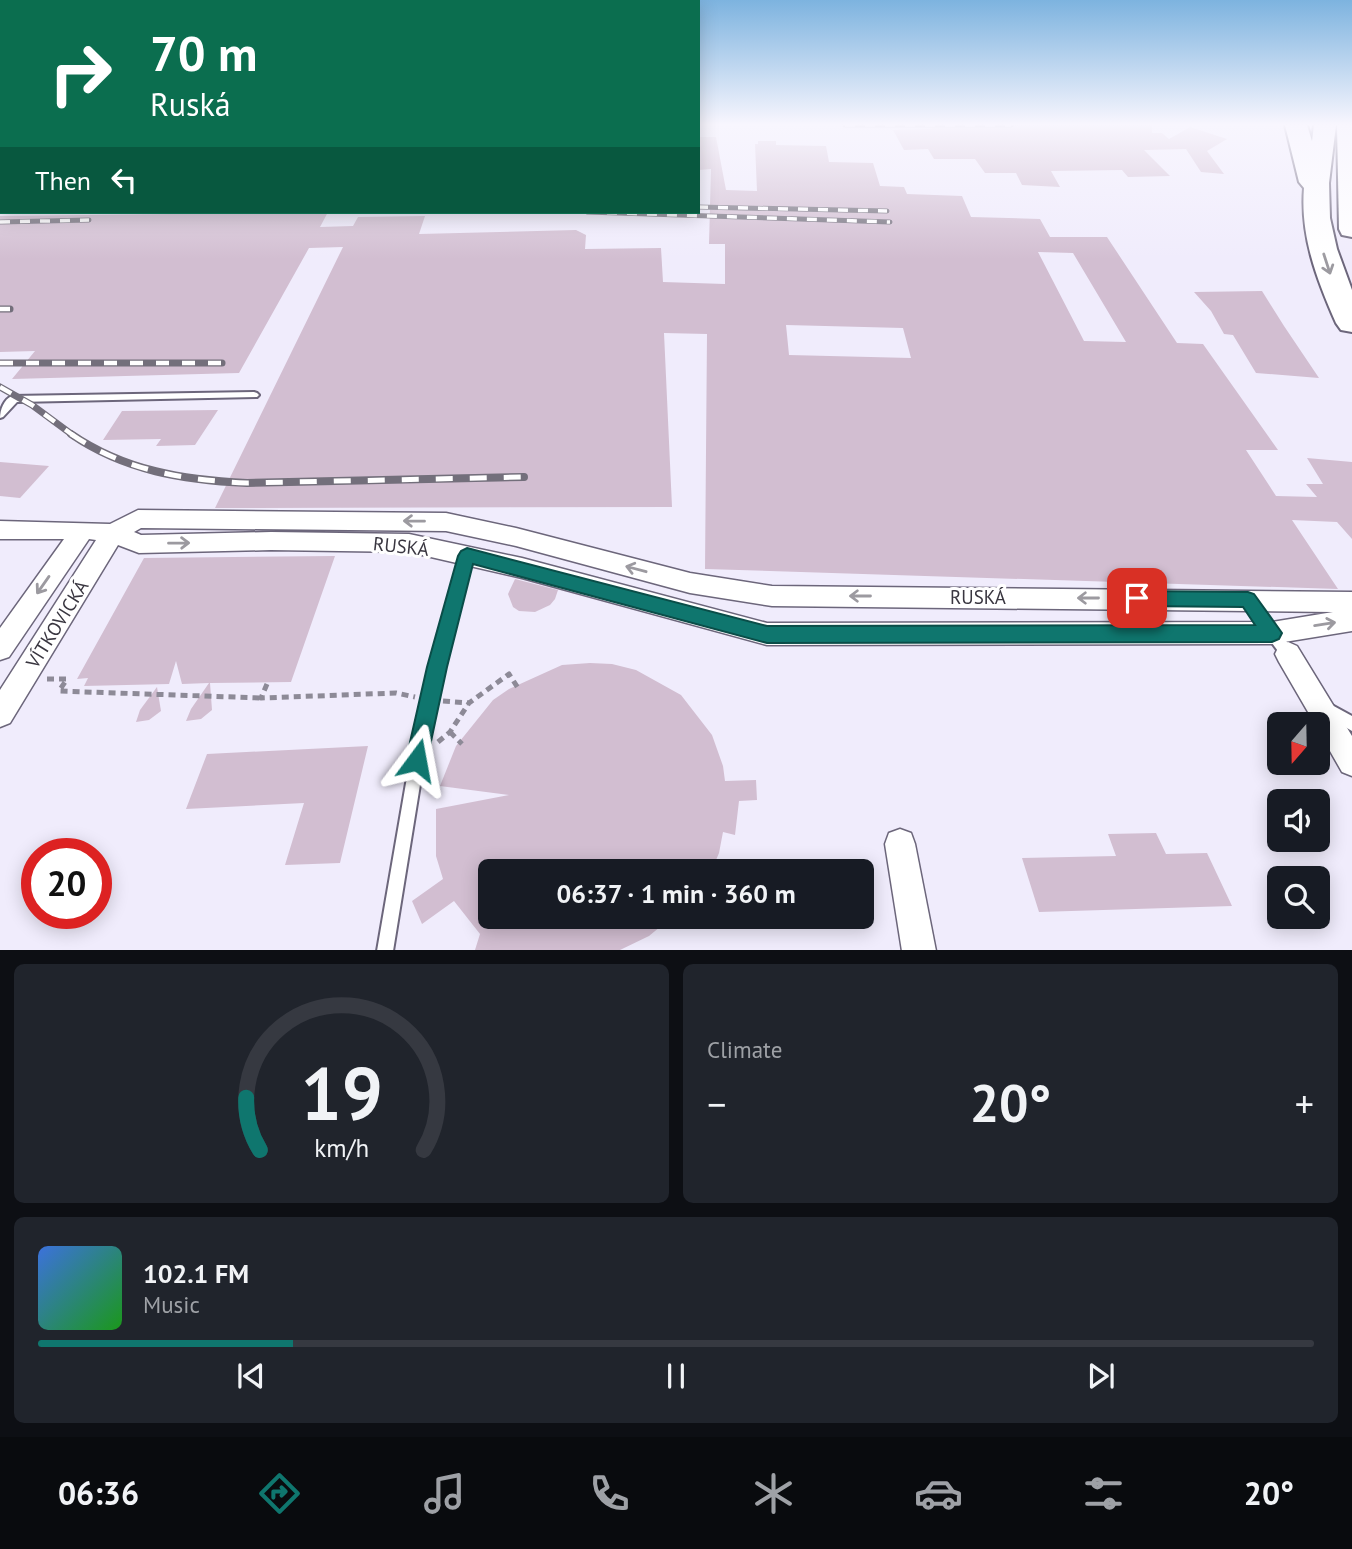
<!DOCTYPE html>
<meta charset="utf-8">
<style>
body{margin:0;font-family:"PT Sans",sans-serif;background:#20242c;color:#f1f3f6;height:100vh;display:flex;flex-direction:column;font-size:26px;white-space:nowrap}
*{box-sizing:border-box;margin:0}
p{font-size:23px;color:#9ea1a6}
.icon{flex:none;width:38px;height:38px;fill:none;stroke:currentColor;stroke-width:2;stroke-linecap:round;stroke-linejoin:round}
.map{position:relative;height:950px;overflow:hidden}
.sheet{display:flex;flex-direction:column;gap:14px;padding:14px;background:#0d0f14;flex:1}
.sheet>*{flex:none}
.banner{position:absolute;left:0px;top:0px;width:700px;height:214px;box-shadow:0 4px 18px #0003;background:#0b6e4f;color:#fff;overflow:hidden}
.needle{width:46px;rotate:200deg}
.controls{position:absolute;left:1267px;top:712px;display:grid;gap:14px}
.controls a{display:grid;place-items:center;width:63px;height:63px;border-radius:10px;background:#171b24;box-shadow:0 4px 18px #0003;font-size:35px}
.speed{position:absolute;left:21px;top:838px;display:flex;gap:14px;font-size:35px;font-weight:700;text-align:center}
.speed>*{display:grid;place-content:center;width:91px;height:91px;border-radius:50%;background:#171b24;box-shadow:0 4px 18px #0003;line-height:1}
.speed .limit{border:10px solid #d22;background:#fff;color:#111}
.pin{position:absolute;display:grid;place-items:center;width:60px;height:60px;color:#fff;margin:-30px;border-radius:14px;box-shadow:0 4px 10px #0006}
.me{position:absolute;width:77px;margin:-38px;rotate:13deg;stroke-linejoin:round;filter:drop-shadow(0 0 5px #0008)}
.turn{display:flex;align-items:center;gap:24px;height:147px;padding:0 35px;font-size:32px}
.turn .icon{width:91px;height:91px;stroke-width:2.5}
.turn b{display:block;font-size:49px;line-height:60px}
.then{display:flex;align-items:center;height:66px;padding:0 35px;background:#0003;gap:14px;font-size:26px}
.big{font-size:52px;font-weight:700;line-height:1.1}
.sheet .card{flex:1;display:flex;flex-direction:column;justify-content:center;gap:10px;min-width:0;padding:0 24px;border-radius:10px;background:#20242c}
.sheet .dial{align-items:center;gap:0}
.dial svg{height:182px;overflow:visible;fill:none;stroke:#363941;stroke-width:7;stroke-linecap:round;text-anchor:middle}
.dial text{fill:#f1f3f6;stroke:none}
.song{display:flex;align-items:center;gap:21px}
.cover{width:84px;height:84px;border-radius:10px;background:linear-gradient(135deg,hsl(220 70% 55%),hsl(120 70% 35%))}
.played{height:7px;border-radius:4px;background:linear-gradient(90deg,#0f766e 20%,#363941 20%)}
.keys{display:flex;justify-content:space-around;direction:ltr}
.heat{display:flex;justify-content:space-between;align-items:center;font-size:38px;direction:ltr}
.sheet .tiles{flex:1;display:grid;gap:14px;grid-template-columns:1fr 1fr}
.card:last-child{grid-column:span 2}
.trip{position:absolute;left:478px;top:859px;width:396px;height:70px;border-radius:10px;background:#171b24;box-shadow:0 4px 18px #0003;font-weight:700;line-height:70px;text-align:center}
.tabs{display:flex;height:112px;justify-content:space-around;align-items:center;background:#090b0e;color:#9ea1a6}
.tabs .icon{width:49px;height:49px}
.tabs .selected{color:#0f766e}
.tabs b{font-size:32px;color:#f1f3f6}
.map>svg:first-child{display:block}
.building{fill:#d2bed1;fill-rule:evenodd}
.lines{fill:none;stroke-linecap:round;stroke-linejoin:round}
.lane-casing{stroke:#6c667b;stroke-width:4}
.street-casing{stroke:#6c667b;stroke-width:3}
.highway-casing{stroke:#6c667b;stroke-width:4}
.path{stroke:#8d8a97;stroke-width:5;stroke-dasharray:7 5;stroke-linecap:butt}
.lane{fill:#fff;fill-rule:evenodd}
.street{fill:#fff;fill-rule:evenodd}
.highway{fill:#fff;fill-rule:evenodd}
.rail-far2-casing{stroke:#736f7b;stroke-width:5}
.rail-far1-casing{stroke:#736f7b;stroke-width:7}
.rail-casing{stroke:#736f7b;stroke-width:8}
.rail-far2{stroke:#fff;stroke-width:3.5;stroke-dasharray:10;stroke-linecap:butt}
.rail-far1{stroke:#fff;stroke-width:4.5;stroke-dasharray:13;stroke-linecap:butt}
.rail{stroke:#fff;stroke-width:5;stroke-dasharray:17;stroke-linecap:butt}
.oneway{stroke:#9c9aa0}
.route{fill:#0f766e;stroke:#0a4d48;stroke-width:2}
.labels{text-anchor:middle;stroke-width:6;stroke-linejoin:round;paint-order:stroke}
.street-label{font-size:19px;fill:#393640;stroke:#fff}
</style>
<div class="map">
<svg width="1352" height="951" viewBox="0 0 1352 951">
<rect width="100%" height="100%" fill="#f0ecfc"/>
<g class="building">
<path d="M 929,125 L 1152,125 L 1152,133 L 1162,133 L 1169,139 L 1190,127 L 1227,139 L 1207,151 L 1224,174 L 1201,172 L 1186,149 L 1144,150 L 1170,176 L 1128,177 L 1122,170 L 1051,171 L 1060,187 L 1022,185 L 1016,173 L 985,173 L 975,159 L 934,159 L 928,149 L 904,150 L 893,130 L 932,129 Z"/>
<path d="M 698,137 L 716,137 L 726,190 L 757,191 L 755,144 L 758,144 L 758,141 L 776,141 L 776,145 L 826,146 L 829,162 L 873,163 L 880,186 L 904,187 L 907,194 L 962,196 L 971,217 L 1040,219 L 1050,237 L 1107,237 L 1177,343 L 1203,344 L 1278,450 L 1246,450 L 1276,496 L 1317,497 L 1306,484 L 1323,484 L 1307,458 L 1352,462 L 1352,539 L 1337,522 L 1292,520 L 1338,589 L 705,569 L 707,334 L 664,333 L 672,507 L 215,508 L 343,247 L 309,248 L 239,373 L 12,379 L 35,351 L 0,352 L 0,216 L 328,212 L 320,227 L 353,226 L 358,217 L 425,216 L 419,234 L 576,230 L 586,235 L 585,249 L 661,248 L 663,282 L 725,284 L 725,244 L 709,244 L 711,169 L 699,170 ZM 1038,252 L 1073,253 L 1126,342 L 1084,341 ZM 786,325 L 903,328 L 911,358 L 789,355 Z"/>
<path d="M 1262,291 L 1284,326 L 1319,378 L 1256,373 L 1233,335 L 1224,334 L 1211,311 L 1194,292 Z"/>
<path d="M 218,410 L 195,445 L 156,446 L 161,439 L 103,440 L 122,411 Z"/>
<path d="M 0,462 L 49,466 L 20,498 L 0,496 Z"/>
<path d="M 335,556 L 291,682 L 210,683 L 212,710 L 201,719 L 186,721 L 191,709 L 209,683 L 182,684 L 176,661 L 169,684 L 84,686 L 88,678 L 77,679 L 144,558 Z"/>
<path d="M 515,579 L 558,590 L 555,599 L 550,605 L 535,612 L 519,611 L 513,607 L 508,594 Z"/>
<path d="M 590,663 L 612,664 L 636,670 L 681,695 L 712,735 L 723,766 L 725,781 L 756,780 L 757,800 L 739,801 L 735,835 L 723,832 L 719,853 L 711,872 L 490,872 L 490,917 L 672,917 L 649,936 L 620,950 L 475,950 L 480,934 L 454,901 L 422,924 L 412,901 L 443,879 L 436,856 L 436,809 L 509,795 L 440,786 L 456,746 L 493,700 L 509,689 L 562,665 Z"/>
<path d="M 157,687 L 161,711 L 149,720 L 136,722 L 140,710 Z"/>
<path d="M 368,746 L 340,863 L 285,865 L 304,803 L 186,809 L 207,754 Z"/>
<path d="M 1156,833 L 1166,854 L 1207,853 L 1232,906 L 1039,912 L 1022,858 L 1116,856 L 1108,834 Z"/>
</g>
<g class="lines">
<defs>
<g id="lane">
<path d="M 254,392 L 257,393 L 259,395 L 257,397 L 17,402 L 3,417 L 0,418 C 0,410 4,399 12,396 Z"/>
<path d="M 467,551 L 471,553 L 473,556 L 443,667 L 424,760 L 393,951 L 377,951 L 410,760 L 431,667 L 461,556 L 463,553 Z"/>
<path d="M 1249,597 L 1253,598 L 1293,650 L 1294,654 L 1293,658 L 1288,660 L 1283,658 L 1245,606 L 1243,602 L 1245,598 Z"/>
<path d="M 1330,704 L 1352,716 L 1352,731 L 1325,715 L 1323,710 L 1325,705 Z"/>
</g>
<g id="street">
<path d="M 138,510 L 446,513 L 516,528 L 690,573 L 772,586 L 1352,592 L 1352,631 L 1272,644 L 767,645 L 522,578 L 409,552 L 271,550 L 139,553 L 118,545 L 10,723 L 0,727 L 0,690 L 96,540 L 89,539 L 9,657 L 0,660 L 0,628 L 64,539 L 0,539 L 0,521 L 110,524 ZM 141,528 L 446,531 L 516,546 L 690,593 L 772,606 L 1333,612 L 1272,622 L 767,623 L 522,558 L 409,534 L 271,532 L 141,535 L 134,532 Z"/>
<path d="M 1288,642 L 1297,646 L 1352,736 L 1352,776 L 1342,772 L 1318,730 L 1318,724 L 1315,724 L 1279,662 L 1275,654 L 1279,646 Z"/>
<path d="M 900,829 L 911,833 L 915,844 L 936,951 L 902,951 L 885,844 L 889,833 Z"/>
</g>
<g id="highway">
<path d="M 1285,125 L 1307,125 L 1312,141 L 1314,125 L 1336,125 L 1329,183 L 1330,218 L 1337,249 L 1352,290 L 1352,332 L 1341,330 L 1336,323 C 1317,280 1300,236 1304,188 L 1299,182 Z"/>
<path d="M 1337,125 L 1352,125 L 1352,237 L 1342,235 L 1339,229 Z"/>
</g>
</defs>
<use href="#lane" class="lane-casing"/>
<use href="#street" class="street-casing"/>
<use href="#highway" class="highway-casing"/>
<g class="path">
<path d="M 47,679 L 67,679 L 59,691 L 261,698"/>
<path d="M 267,684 L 261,698 L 396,693 L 415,697"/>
<path d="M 443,701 L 469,703"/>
<path d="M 450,732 L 462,744"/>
<path d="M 438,742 L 450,732 L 469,703 L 509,674 L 518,688"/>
</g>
<use href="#lane" class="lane"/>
<use href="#street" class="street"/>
<use href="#highway" class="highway"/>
<defs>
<g id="rail-far2">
<path d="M 845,125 L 1011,125"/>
<path d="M 698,207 L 887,211"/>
<path d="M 587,212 L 890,222"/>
<path d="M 0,222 L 89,220"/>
</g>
<g id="rail-far1">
<path d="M 0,309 L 10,309"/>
<path d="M 0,363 L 222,363"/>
<path d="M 0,387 L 32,405 L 74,436"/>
</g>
<path id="rail" d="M 71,434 C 125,471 184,480 247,483 L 524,477"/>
</defs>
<use href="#rail-far2" class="rail-far2-casing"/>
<use href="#rail-far1" class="rail-far1-casing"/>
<use href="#rail" class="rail-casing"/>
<use href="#rail-far2" class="rail-far2"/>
<use href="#rail-far1" class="rail-far1"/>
<use href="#rail" class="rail"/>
</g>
<defs><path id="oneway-shaft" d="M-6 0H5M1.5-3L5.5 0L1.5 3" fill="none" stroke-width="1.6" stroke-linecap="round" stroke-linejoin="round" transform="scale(1.75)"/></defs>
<g class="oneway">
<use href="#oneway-shaft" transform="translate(1327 264) rotate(72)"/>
<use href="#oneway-shaft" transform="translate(414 521) rotate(-179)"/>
<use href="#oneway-shaft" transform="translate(179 543) rotate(-1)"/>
<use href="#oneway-shaft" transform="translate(636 569) rotate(-165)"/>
<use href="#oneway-shaft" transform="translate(43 585) rotate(125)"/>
<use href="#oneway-shaft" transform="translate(860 596) rotate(-180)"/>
<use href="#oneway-shaft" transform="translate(1088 598) rotate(-180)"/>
<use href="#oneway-shaft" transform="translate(1325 624) rotate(-9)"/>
</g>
<linearGradient id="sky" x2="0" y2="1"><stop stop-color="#7db3df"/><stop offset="0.48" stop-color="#f8f6fe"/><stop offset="1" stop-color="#f8f6fe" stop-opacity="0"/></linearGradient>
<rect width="1352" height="259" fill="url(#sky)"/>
<path class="route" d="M 467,548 L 767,626 L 1255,625 L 1243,607 L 1137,606 L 1130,604 L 1128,598 L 1130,593 L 1137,591 L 1248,592 L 1254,594 L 1282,633 L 1279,639 L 1272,642 L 767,643 L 473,564 L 447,667 L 427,760 L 424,767 L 417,770 L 409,767 L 406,760 L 427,667 L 458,556 L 461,551 Z"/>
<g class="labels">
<g class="street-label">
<text transform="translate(401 546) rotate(6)" y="7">RUSKÁ</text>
<text x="978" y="604">RUSKÁ</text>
<text transform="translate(57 624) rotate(-58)" y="7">VÍTKOVICKÁ</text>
</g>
</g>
</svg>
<div class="controls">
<a><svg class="needle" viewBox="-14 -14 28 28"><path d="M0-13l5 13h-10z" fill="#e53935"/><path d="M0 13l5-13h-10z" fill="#9ea1a6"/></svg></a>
<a><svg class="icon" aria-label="sound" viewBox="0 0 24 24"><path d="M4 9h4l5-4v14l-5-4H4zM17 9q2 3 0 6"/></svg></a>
<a><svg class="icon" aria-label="search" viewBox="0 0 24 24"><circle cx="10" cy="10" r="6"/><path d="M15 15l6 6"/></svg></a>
</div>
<div class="speed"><div class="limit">20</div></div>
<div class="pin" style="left:1137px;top:598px;background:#d93025"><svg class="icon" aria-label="arrive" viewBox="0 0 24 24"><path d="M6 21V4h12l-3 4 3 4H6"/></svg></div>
<svg class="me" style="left:417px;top:760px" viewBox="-20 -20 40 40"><path d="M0-17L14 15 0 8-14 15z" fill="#0f766e" stroke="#fff" stroke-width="4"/></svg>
<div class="trip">06:37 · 1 min · 360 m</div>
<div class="banner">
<div class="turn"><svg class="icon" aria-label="right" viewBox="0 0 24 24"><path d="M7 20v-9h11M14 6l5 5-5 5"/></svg><div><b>70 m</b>Ruská</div></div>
<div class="then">Then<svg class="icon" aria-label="left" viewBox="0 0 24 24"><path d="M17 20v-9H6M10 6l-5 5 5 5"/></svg></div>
</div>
</div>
<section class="sheet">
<div class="tiles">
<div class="card dial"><svg viewBox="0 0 100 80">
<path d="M14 69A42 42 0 1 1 86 69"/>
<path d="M14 69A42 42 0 0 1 8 46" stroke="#0f766e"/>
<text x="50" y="56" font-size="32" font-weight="700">19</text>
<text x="50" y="72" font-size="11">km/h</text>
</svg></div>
<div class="card"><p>Climate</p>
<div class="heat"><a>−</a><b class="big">20°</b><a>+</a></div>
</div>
<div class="card">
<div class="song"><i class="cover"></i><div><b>102.1 FM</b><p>Music</p></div></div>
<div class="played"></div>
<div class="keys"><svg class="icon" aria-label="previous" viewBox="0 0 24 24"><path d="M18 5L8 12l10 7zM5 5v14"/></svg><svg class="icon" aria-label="pause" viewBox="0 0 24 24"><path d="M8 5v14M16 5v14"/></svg><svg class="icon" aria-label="next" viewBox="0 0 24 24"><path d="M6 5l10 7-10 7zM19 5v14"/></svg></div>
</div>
</div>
</section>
<nav class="tabs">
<b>06:36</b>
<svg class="icon selected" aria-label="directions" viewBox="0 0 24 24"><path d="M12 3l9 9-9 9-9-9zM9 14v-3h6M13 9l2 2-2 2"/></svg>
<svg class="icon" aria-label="music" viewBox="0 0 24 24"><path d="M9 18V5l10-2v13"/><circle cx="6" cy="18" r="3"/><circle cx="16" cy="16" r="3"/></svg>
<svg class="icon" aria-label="phone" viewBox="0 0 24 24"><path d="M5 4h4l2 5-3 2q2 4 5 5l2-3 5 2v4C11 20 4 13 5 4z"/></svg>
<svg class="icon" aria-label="climate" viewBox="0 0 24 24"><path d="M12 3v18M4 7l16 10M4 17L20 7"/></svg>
<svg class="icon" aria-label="car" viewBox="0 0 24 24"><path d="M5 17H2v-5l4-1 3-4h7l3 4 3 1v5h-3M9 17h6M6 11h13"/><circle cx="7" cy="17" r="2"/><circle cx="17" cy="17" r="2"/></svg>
<svg class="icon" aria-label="filters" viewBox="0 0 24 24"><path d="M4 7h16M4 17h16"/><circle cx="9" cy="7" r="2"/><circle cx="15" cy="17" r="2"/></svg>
<b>20°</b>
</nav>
